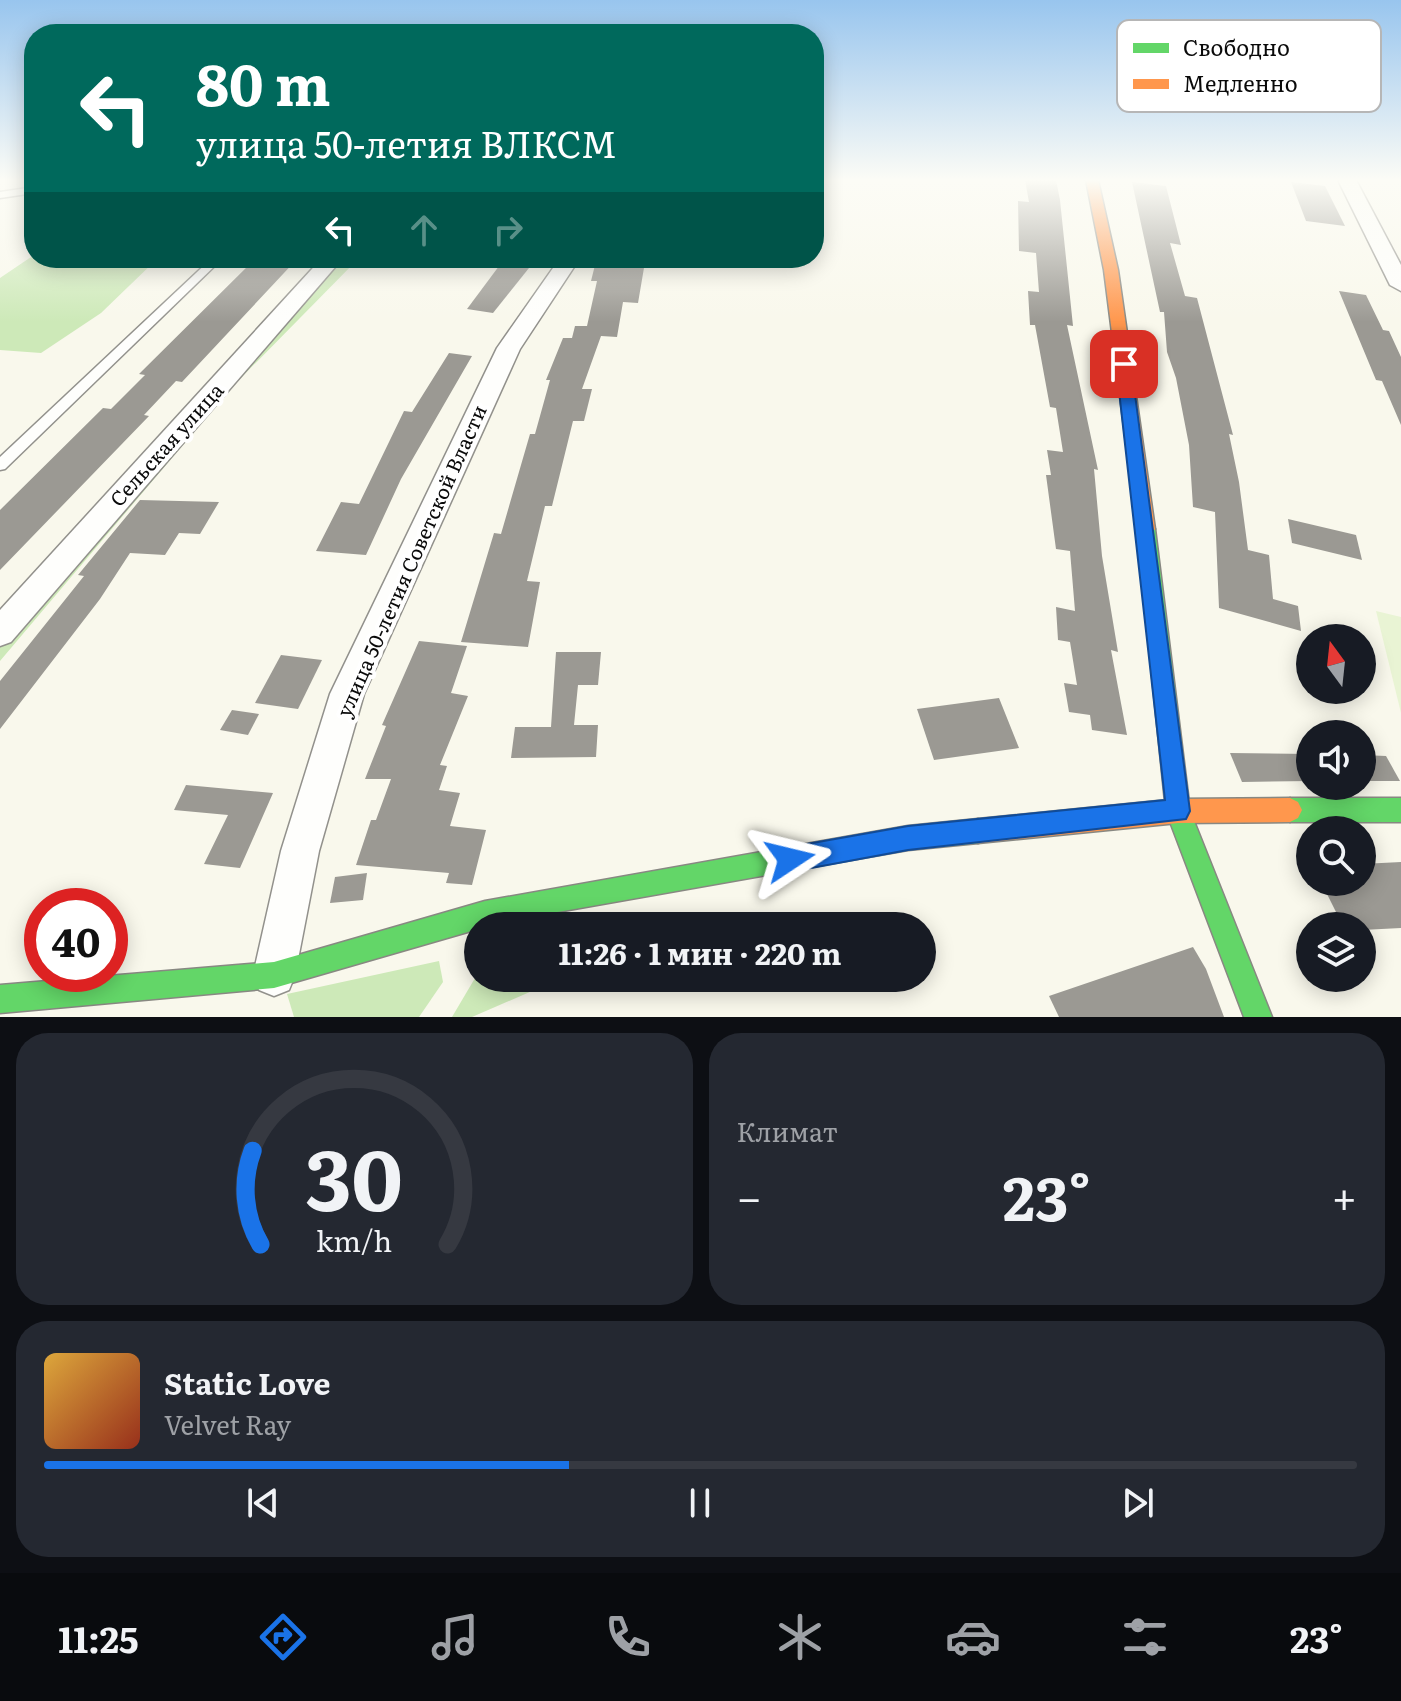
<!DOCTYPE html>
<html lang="ru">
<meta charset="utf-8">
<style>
body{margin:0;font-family:Literata,serif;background:#242831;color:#f1f3f6;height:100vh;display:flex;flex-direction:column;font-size:30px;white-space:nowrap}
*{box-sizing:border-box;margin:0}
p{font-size:26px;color:#9ea1a6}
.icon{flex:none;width:44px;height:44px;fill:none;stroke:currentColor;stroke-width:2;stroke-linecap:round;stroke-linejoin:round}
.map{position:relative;height:1017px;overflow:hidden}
.side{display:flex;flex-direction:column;gap:16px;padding:16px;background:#0d0f14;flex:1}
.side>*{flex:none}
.guide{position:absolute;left:24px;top:24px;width:800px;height:244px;border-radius:32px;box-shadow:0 4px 20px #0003;background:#00695c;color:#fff;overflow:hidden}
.needle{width:52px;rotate:345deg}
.tools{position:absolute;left:1296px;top:624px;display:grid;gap:16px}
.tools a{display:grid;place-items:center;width:80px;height:80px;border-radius:50%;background:#171b24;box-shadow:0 4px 20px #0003;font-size:40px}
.speed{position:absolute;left:24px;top:888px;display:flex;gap:16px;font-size:40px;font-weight:700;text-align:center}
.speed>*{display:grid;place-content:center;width:104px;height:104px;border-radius:50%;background:#171b24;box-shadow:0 4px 20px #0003;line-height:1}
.speed .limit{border:12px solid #d22;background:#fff;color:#111}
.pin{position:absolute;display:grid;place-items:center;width:68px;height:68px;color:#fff;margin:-34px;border-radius:16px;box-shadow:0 4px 12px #0006}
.me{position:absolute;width:88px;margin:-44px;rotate:80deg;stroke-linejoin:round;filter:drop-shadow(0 0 6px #0008)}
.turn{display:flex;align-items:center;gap:28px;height:168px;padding:0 40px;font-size:36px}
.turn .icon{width:104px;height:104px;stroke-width:2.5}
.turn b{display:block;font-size:56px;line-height:68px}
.lanes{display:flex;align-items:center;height:76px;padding:0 40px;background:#0003;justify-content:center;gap:40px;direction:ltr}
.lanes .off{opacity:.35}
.big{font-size:60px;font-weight:700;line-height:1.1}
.side .card{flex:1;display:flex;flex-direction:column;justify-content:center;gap:12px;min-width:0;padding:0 28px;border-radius:32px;background:#242831}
.side .dial{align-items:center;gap:0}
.dial svg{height:208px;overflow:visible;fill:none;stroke:#363941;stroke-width:7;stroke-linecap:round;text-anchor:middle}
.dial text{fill:#f1f3f6;stroke:none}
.song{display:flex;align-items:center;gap:24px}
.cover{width:96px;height:96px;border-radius:12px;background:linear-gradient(135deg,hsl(40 70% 55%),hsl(10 70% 35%))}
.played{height:8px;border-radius:4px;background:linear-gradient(90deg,#1a73e8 40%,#363941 40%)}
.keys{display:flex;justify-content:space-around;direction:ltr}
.heat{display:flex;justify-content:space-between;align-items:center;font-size:44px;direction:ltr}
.side .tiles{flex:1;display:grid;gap:16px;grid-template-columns:1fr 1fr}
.card:last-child{grid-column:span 2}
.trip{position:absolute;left:464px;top:912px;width:472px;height:80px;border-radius:40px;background:#171b24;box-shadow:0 4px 20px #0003;font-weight:700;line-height:80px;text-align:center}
.dock{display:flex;height:128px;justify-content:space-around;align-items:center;background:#090b0e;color:#9ea1a6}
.dock .icon{width:56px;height:56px}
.dock .current{color:#1a73e8}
.dock b{font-size:36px;color:#f1f3f6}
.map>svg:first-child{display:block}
.forest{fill:#cde9b8}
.pitch{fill:#e9f4d4}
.building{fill:#9b9993}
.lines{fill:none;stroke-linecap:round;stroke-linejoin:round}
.lane-casing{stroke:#92918c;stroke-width:3}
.street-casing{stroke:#92918c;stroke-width:3}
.fast-casing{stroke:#888882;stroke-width:3}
.slow-casing{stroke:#888882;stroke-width:3}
.lane{fill:#fefefc;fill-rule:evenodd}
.street{fill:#fefefc;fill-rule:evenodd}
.fast{fill:#63d668;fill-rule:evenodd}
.slow{fill:#ff974d;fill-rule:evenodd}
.route{fill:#1a73e8;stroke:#114b97;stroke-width:2}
.labels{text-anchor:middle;stroke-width:8;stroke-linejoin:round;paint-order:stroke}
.street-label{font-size:20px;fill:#0a0a0a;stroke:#fff}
.key{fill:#fff;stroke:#b6b6b6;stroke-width:2}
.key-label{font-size:22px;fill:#0a0a0a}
</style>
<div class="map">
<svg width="1401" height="1017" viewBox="0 0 1401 1017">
<rect width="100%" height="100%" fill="#f9f8ec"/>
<g class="forest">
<path d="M 34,255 L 34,258 L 158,258 L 101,313 L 41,353 L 0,350 L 0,278 Z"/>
<path d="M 335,258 L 359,258 L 232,387 L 0,661 L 0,638 Z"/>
<path d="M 439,961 L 443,982 L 419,1017 L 294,1017 L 287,994 Z"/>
<path d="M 478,973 L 478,978 L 562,978 L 472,1017 L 452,1017 Z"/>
</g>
<path class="pitch" d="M 1376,611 L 1401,617 L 1401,713 Z"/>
<g class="building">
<path d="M 1025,180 L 1056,180 L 1060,200 L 1073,326 L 1067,325 L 1098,470 L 1094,469 L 1102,556 L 1118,652 L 1111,650 L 1127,735 L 1092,730 L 1090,715 L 1069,712 L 1064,683 L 1077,685 L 1070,642 L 1058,640 L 1056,607 L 1075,611 L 1070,551 L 1056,549 L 1046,475 L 1051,475 L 1047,450 L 1063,452 L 1056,408 L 1050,407 L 1035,325 L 1030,325 L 1028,291 L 1039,292 L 1036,253 L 1019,251 L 1018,201 L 1029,202 Z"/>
<path d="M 1132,182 L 1166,186 L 1181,245 L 1170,243 L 1185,296 L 1197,298 L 1233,435 L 1229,434 L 1239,482 L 1248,550 L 1269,555 L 1273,599 L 1298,606 L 1301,631 L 1219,608 L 1215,512 L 1193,507 L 1189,445 L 1176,378 L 1167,352 L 1164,312 L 1160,312 Z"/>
<path d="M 1291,182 L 1325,186 L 1345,226 L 1306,221 Z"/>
<path d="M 256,258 L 298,258 L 182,382 L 176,381 L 144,415 L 149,416 L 0,570 L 0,510 L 103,408 L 111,409 L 145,375 L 139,374 Z"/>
<path d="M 505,258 L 537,258 L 493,313 L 467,309 Z"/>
<path d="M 596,261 L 645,262 L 638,303 L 623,302 L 617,337 L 601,336 L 582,389 L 592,389 L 584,421 L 573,421 L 552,506 L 545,506 L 527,581 L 540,582 L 528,647 L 461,642 L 494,533 L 501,534 L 530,434 L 535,434 L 550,380 L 546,380 L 563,338 L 572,338 L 575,326 L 587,326 L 597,281 L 591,281 Z"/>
<path d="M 1339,291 L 1366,295 L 1383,330 L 1389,331 L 1401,357 L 1401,425 L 1382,381 L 1376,380 Z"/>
<path d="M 449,353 L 472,356 L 401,479 L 366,555 L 316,551 L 341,502 L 359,504 L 404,411 L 412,412 Z"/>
<path d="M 140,500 L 219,502 L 200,534 L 179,533 L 165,555 L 130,553 L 100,599 L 0,729 L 0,681 L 84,576 L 78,575 Z"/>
<path d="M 1288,519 L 1356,535 L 1362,560 L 1292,543 Z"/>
<path d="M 419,641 L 467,646 L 451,693 L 468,696 L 440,765 L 447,766 L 439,790 L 460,793 L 450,826 L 486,830 L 472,885 L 446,883 L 449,873 L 356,865 L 371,820 L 376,820 L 391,779 L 365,779 L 386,726 L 382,725 Z"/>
<path d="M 556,652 L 601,652 L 598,685 L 578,685 L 574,725 L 598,725 L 596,757 L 511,758 L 515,727 L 551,727 Z"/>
<path d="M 281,655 L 322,660 L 298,709 L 255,703 Z"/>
<path d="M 999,698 L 1019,748 L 934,760 L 917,709 Z"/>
<path d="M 232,710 L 259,714 L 248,735 L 220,730 Z"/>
<path d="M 1230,753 L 1310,754 L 1310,781 L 1242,782 Z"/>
<path d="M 1362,755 L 1386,756 L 1400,781 L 1362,781 Z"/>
<path d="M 186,785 L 273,793 L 240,868 L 204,864 L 228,815 L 174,810 Z"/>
<path d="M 1401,862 L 1401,928 L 1362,930 L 1362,926 L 1343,926 L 1321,882 L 1362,882 L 1362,864 Z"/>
<path d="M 367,873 L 363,900 L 330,903 L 335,877 Z"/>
<path d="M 1193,947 L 1206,969 L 1224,1017 L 1059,1017 L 1049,996 Z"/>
</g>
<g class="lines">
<defs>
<g id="lane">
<path d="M 34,187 L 34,193 L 0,198 L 0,192 Z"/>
<path d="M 212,258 L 223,258 L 5,469 L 0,470 L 0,457 Z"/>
</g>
<g id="street">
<path d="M 1338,180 L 1356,180 L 1401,265 L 1401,291 L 1390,285 Z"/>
<path d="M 322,258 L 343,258 L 11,642 L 0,646 L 0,610 Z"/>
<path d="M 560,258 L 580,258 L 520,349 L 364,694 L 319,851 L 295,975 L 289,990 L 274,996 L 259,990 L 253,975 L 281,851 L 330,694 L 497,348 Z"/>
</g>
<g id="fast">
<path d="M 1146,522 L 1152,524 L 1155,529 L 1190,811 L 1272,1017 L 1244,1017 L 1166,811 L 1137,529 L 1140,524 Z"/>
<path d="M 1290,798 L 1401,798 L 1401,822 L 1290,822 L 1282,818 L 1278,810 L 1282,802 Z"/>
<path d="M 978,819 L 987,822 L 990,831 L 987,840 L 978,843 L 908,850 L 478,926 L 478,929 L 274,988 L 0,1013 L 0,985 L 274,962 L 485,901 L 908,826 Z"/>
</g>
<g id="slow">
<path d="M 1086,180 L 1098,180 L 1118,270 L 1155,529 L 1152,534 L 1140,534 L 1137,529 L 1104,270 Z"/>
<path d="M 1290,798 L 1298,802 L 1302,810 L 1298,818 L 1290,822 L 1178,823 L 978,843 L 969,840 L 966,831 L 969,822 L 978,819 L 1178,799 Z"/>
</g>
</defs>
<use href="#lane" class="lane-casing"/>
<use href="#street" class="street-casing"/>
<use href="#fast" class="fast-casing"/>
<use href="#slow" class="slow-casing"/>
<use href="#lane" class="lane"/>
<use href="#street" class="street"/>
<use href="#fast" class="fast"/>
<use href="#slow" class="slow"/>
</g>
<linearGradient id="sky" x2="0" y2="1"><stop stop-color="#98c5ee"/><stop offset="0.56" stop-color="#fcfcf6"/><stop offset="1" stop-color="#fcfcf6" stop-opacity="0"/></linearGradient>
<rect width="1401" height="322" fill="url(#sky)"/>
<path class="route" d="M 1124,359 L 1131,364 L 1190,811 L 1186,819 L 908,850 L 790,872 L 781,868 L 778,859 L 781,851 L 790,847 L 908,826 L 1165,800 L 1116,364 Z"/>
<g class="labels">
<g class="street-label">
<text transform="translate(167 445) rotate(-48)" y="7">Сельская улица</text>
<text transform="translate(412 561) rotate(-66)" y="7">улица 50-летия Советской Власти</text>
</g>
</g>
<rect x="1117" y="20" width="264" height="92" rx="12" class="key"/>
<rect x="1133" y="43" width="36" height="10" fill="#63d668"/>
<rect x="1133" y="79" width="36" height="10" fill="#ff974d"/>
<g class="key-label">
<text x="1183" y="56">Свободно</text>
<text x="1183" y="92">Медленно</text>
</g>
</svg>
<div class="tools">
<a><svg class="needle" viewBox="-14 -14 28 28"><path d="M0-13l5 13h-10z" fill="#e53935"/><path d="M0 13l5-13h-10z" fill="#9ea1a6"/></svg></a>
<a><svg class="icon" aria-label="sound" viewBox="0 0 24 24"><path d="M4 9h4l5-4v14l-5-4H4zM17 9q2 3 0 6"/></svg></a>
<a><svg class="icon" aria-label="search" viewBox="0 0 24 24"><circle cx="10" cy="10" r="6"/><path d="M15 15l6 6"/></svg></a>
<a><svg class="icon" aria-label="layers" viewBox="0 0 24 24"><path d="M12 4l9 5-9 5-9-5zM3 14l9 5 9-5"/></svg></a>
</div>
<div class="speed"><div class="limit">40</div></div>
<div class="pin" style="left:1124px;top:364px;background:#d93025"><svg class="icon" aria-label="arrive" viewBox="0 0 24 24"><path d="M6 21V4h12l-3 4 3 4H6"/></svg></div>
<svg class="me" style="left:790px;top:859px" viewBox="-20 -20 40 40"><path d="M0-17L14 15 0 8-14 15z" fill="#1a73e8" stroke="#fff" stroke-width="4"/></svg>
<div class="trip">11:26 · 1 мин · 220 m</div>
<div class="guide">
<div class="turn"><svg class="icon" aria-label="left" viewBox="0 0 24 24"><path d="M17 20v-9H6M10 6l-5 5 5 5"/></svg><div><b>80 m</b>улица 50-летия ВЛКСМ</div></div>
<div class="lanes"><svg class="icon" aria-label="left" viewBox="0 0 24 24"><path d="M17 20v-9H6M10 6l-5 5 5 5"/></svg><svg class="icon off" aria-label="ahead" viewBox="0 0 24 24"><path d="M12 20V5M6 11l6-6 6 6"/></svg><svg class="icon off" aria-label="right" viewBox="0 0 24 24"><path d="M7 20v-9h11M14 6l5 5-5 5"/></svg></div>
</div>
</div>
<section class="side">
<div class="tiles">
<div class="card dial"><svg viewBox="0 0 100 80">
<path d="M14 69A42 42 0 1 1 86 69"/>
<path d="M14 69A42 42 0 0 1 11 33" stroke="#1a73e8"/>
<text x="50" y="56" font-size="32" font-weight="700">30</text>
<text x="50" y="72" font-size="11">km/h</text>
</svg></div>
<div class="card"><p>Климат</p>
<div class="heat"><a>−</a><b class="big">23°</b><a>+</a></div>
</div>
<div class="card">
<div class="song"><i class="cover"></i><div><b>Static Love</b><p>Velvet Ray</p></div></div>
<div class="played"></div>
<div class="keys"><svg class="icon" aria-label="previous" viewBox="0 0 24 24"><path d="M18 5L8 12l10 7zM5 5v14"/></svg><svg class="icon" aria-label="pause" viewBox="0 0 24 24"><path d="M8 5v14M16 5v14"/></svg><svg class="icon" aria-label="next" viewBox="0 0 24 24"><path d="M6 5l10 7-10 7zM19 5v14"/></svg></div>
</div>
</div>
</section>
<nav class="dock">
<b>11:25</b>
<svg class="icon current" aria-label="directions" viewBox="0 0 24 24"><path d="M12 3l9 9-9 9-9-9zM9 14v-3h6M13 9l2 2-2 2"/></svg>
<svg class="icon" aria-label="music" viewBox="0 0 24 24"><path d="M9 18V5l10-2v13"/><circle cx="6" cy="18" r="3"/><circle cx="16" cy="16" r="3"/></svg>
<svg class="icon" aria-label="phone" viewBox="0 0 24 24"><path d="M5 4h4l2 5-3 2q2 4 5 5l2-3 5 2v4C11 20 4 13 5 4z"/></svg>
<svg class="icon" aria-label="climate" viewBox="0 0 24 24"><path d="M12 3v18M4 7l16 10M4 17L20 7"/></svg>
<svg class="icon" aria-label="car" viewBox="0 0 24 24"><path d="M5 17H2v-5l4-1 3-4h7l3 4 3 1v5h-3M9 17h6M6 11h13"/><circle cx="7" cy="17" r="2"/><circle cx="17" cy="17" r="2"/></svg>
<svg class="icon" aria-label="filters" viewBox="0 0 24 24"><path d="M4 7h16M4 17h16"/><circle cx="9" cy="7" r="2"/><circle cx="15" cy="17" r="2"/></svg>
<b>23°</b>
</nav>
